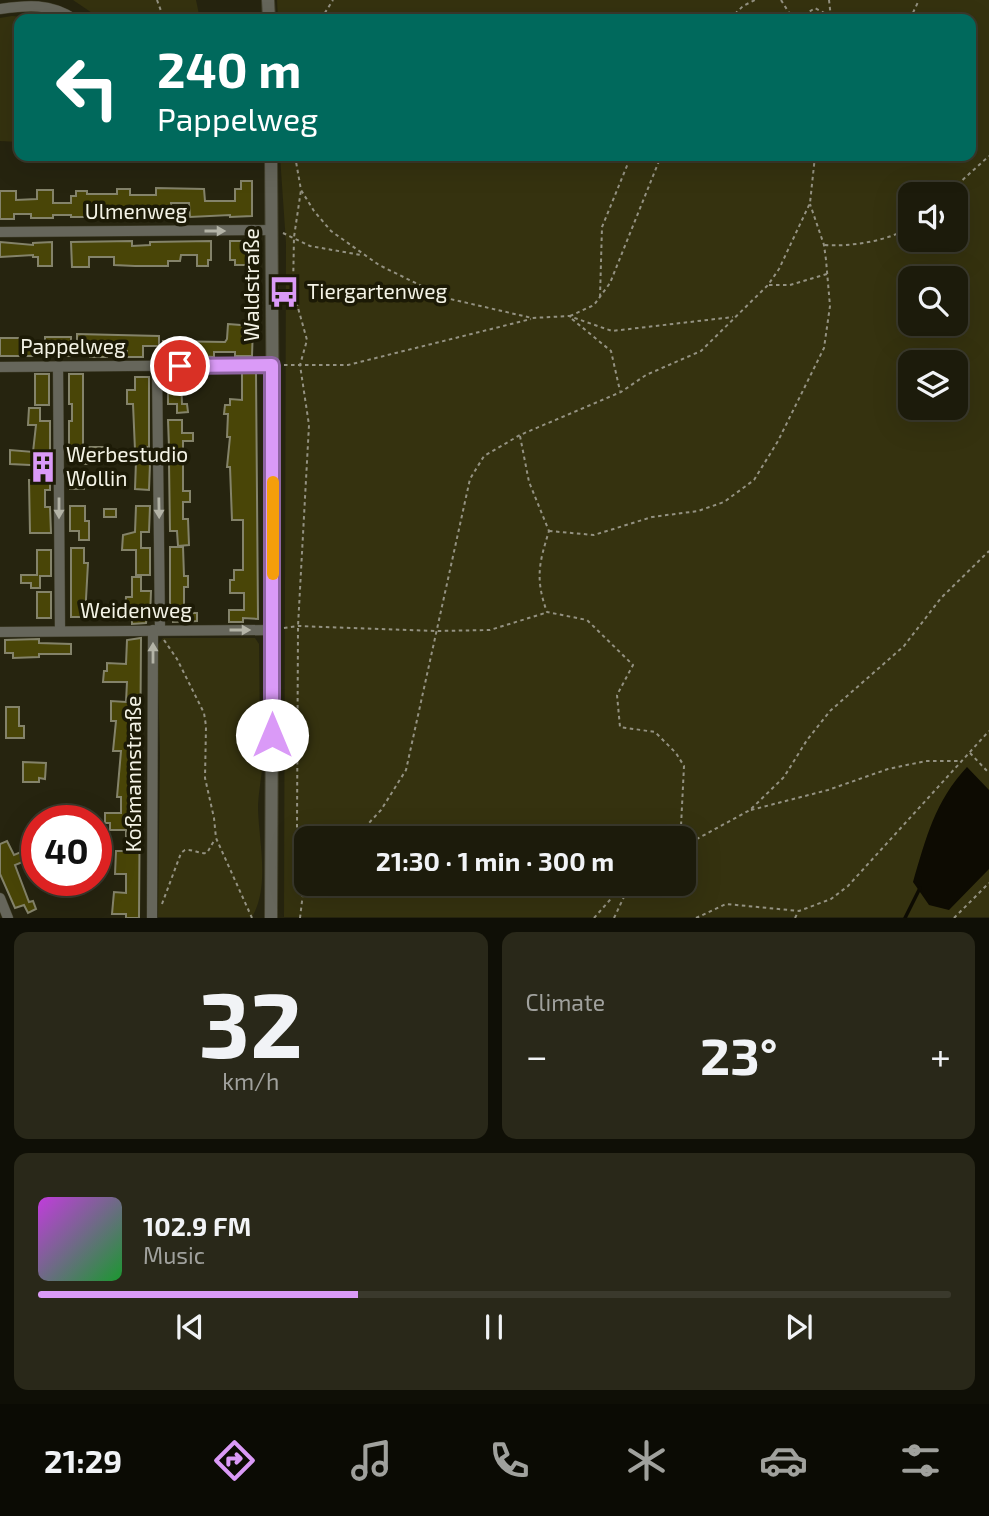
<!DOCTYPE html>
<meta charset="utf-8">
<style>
body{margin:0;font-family:"Exo 2",sans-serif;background:#292819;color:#f1f3f6;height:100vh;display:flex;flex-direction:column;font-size:26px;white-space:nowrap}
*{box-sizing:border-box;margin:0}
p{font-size:23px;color:#a0a19d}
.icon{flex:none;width:38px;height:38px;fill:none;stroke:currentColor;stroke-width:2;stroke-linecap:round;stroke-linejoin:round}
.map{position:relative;height:918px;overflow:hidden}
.sheet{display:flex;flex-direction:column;gap:14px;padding:14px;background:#0f0f06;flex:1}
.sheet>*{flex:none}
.top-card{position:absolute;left:14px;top:14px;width:962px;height:147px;border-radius:14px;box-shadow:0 7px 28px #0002,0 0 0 2px #3a392c;background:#00695c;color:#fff;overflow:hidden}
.buttons{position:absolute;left:898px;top:182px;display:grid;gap:14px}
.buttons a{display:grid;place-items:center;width:70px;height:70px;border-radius:14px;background:#1c1b0b;box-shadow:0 7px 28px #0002,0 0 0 2px #3a392c;font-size:35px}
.speed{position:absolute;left:21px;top:805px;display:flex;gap:14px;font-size:35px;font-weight:700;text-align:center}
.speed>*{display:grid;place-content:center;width:91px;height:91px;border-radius:50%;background:#1c1b0b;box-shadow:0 7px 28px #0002,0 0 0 2px #3a392c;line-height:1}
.speed .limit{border:10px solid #d22;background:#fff;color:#111}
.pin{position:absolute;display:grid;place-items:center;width:60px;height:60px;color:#fff;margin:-30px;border:4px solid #fff;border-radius:50%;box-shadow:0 2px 7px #0007}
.me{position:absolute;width:77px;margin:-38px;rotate:0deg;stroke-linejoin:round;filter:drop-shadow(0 0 5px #0008)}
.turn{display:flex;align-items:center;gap:24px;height:147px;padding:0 28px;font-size:32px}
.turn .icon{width:91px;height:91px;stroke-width:2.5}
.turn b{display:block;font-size:49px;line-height:60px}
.big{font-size:52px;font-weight:700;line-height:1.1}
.sheet .card{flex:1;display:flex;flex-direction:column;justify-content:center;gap:10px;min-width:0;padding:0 24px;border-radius:14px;background:#292819}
.sheet .dial{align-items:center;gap:0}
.dial b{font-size:91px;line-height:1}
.song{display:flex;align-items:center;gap:21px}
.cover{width:84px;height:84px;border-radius:10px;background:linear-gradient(135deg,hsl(290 70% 55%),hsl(130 70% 35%))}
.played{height:7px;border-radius:4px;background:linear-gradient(90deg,#da9af7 35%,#3a392c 35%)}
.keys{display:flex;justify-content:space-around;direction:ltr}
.heat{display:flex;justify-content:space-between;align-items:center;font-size:38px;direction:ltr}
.sheet .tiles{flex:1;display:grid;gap:14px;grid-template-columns:1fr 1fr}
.card:last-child{grid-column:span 2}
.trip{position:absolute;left:294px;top:826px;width:402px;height:70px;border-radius:14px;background:#1c1b0b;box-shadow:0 7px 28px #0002,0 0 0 2px #3a392c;font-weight:700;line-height:70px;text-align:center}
.tab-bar{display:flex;height:112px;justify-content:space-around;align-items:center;background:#0b0b04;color:#a0a19d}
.tab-bar .icon{width:49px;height:49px}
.tab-bar .selected{color:#da9af7}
.tab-bar b{font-size:32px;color:#f1f3f6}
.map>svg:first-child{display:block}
.green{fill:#35320f;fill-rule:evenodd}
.water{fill:#0d0b02}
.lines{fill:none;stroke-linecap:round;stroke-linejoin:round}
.stream{stroke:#0d0b02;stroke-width:3.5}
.building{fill:#494507;stroke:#84836a;stroke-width:2}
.minor-casing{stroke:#43412d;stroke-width:11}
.tertiary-casing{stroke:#43412d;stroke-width:14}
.path{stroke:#949282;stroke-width:2;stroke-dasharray:3.5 3.5;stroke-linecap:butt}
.minor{stroke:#66665b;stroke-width:10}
.tertiary{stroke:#66665b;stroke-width:12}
.oneway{fill:#b4b4a7}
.route-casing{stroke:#8e64a1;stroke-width:18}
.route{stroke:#da9af7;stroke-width:12}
.slow{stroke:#f59e0b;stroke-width:12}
.labels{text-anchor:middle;stroke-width:7;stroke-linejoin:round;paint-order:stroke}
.street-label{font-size:21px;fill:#f4f3e6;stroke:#1c1a06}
.poi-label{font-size:21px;fill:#f4f3e6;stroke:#1c1a06;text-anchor:start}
</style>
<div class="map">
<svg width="989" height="918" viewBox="0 0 989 918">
<rect width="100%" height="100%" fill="#26240f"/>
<g class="green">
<path d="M 73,0 L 196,0 L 200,19 L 101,19 Z"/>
<path d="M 277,0 L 989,0 L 989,917 L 284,917 L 286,243 L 280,156 L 971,156 L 971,19 L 278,19 ZM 910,194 L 956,194 L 956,240 L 910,240 ZM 910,278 L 956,278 L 956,324 L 910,324 ZM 910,362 L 956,362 L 956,408 L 910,408 ZM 306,838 L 684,838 L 684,884 L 306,884 Z"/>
<path d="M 12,16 L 42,19 L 19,19 L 19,142 L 0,141 L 0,18 Z"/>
<path d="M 163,638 L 255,638 L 259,644 L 260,738 C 267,761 258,785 258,809 C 259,842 270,887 252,917 L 158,917 L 160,753 L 157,646 Z"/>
</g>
<path class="water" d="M 967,767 L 989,790 L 989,869 L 949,910 L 929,905 L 913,882 C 926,838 935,801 967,767 Z"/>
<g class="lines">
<path class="stream" d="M 905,918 L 920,888"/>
</g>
<g class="building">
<path d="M 241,181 L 252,181 L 252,216 L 230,217 L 230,215 L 190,217 L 189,203 L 171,203 L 172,217 L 133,215 L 133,217 L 111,217 L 111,209 L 93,209 L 93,217 L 71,217 L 71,215 L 53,215 L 53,218 L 31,218 L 31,214 L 14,214 L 14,219 L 0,219 L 0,191 L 16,191 L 16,200 L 37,199 L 37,190 L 53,190 L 53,203 L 71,203 L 71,196 L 76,196 L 76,191 L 87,191 L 87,194 L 117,194 L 117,189 L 130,189 L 130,195 L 156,195 L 156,188 L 204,189 L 205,201 L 235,201 L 235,189 L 241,189 Z"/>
<path d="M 132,241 L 132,246 L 150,245 L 150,242 L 211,241 L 211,260 L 208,260 L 208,266 L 197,266 L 197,255 L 181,255 L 180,261 L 168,261 L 168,266 L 135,266 L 114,265 L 114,257 L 89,257 L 89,267 L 72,267 L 71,242 Z"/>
<path d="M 230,241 L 252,241 L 252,265 L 235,265 L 235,260 L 230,260 Z"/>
<path d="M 0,242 L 33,245 L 33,243 L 52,242 L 52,266 L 38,266 L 38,257 L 33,257 L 33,255 L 0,257 Z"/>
<path d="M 228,324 L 253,326 L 252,356 L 235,356 L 235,352 L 214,352 L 214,357 L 198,356 L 198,353 L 179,352 L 179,356 L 163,356 L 163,341 L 225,342 L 227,339 Z"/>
<path d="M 77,334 L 159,336 L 159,346 L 143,346 L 143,357 L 127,357 L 127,351 L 107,350 L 107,357 L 90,357 L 91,343 L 77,343 Z"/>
<path d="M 45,337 L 71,337 L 71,356 L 0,356 L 0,338 L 26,338 L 26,343 L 45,343 Z"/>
<path d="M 242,373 L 256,373 L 258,619 L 243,618 L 243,622 L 229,622 L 229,610 L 244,610 L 244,593 L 230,593 L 230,580 L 234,580 L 234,570 L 243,570 L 243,520 L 232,520 L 230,467 L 227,467 L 230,437 L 227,437 L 228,414 L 224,414 L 225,405 L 230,405 L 230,399 L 242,400 Z"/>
<rect x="35" y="374" width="14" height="31"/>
<path d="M 69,374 L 83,374 L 83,447 L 109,447 L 109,455 L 92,456 L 92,464 L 79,464 L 78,447 L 69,447 L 69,421 L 72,421 L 72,404 L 69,404 Z"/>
<path d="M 135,377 L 149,377 L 149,447 L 144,447 L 144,463 L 150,463 L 149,490 L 135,489 L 136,461 L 127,461 L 127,450 L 135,450 L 133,404 L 127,404 L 127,390 L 135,390 Z"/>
<path d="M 168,377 L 181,377 L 182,404 L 187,404 L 188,412 L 177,413 L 177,404 L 168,404 Z"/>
<path d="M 29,408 L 40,408 L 40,421 L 50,421 L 50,466 L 10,464 L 10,450 L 33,452 L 36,425 L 28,425 Z"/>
<path d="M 168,420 L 182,420 L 182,433 L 193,433 L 193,441 L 183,441 L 183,491 L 190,491 L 190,502 L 183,502 L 183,519 L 188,519 L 189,545 L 178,546 L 177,531 L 170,531 L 169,462 L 173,462 L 173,447 L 169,447 Z"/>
<path d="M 29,480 L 50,481 L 50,490 L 45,490 L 45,507 L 50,507 L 51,533 L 30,533 Z"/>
<rect x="70" y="481" width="14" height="8"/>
<path d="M 70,506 L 85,506 L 85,521 L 89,521 L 89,540 L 79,540 L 79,531 L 70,531 Z"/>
<path d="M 136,506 L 150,506 L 149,532 L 141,532 L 141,548 L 150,548 L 150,575 L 136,575 L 136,550 L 122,550 L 123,535 L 135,532 Z"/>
<rect x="104" y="509" width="12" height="8"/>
<path d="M 170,547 L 183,547 L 184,576 L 188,576 L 188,587 L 184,587 L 184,613 L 197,613 L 197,621 L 173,622 L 173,616 L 170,616 Z"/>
<path d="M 71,548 L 84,548 L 84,563 L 88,563 L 85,617 L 71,617 Z"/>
<path d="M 37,550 L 51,550 L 51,576 L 40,576 L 40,588 L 31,588 L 31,583 L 21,583 L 21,575 L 37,575 Z"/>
<path d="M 132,577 L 141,577 L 141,591 L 151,591 L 150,617 L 147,617 L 146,623 L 132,624 L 132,612 L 125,612 L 126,597 L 132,597 Z"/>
<rect x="37" y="592" width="14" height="26"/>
<path d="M 141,638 L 139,918 L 126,918 L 126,914 L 112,914 L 114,892 L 126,893 L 126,874 L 115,874 L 116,851 L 126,851 L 126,830 L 110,830 L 110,823 L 105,823 L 105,813 L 121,813 L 121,797 L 117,797 L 121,751 L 113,751 L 116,721 L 111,721 L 111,701 L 126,702 L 127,682 L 103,682 L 104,671 L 107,671 L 107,663 L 126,664 L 127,640 Z"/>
<path d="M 39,639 L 39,643 L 71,644 L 71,654 L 39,654 L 39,657 L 13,658 L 13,653 L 5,653 L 5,640 Z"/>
<path d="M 6,707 L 19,707 L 19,726 L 24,726 L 24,738 L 6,738 Z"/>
<path d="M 23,762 L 46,763 L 45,779 L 39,778 L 39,782 L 23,782 Z"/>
<path d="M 7,841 L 14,855 L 21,852 L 25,861 L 15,865 L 29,902 L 33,901 L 36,909 L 28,913 L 24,905 L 15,908 L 0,874 L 0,844 Z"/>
</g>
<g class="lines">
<defs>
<g id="minor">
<path d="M 0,9 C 27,5 50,3 74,19"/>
<path d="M 0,232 L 272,230"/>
<path d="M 58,366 L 60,631"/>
<path d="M 157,366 L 160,630"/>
<path d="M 0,367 L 272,365"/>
<path d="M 0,632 L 273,630"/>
<path d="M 0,898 L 8,918"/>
<path d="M 152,918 L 153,630"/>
</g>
<g id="tertiary">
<path d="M 268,0 L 269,19"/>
<path d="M 271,918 L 273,458 L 271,156"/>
</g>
</defs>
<use href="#minor" class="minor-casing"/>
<use href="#tertiary" class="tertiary-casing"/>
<g class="path">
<path d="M 157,0 L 164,19"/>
<path d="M 781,0 L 793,19"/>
<path d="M 829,0 L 831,18"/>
<path d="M 321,19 L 333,0"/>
<path d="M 730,19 L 743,6 L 755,0"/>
<path d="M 798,19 L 815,8 L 835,19"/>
<path d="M 910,19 L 919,0"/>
<path d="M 295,156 L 301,190 L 314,211 L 331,231 L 379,265 L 446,298 L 532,318 L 569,316 L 612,331 L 733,317"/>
<path d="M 947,194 L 989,156"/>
<path d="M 283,233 L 310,246 L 361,255"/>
<path d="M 825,245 C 848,247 892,241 910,226"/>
<path d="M 769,285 L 790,285 L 827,274"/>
<path d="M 600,297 L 602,227 L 631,156"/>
<path d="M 570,316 L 594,305 L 610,283 L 661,156"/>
<path d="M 572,319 L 611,351 L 620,391"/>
<path d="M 284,365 L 348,365 L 531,319"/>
<path d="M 520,436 L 529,482 L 549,531 C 539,563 535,579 547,612 L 587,620 L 633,665 L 617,695 L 620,727 L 655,732 L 676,753 L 684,766 L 681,826 L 669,838"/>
<path d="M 549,531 L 594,535 L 652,517 L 698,511 L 724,502 L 754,480 L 778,441 L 824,348 L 830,306 L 826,260 L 824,245 L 810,204"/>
<path d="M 284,628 L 298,626 L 436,631 L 490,630 L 545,613"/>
<path d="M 164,640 L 177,659 L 204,713 L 206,726 L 205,778 L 214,818 L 216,838 L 252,918"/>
<path d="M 970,753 L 989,773"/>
<path d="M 751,810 L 828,790 L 888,769 L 926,761 L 959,761"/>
<path d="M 355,838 L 381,810 L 406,770 L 470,479 L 484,456 L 520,435 L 621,392 L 646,375 L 701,351 L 768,285 L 779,269 L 810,203 L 815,156"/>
<path d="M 684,846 L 750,810 L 784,777 L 807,740 L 830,711 L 904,646 L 941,598 L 989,551"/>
<path d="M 304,893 L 312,884"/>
<path d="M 162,904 L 181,853 L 185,850 C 193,849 199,854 207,853 L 215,839"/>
<path d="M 300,918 L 303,893 L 297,827 L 298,626 L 309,425 L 300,365 L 307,340 L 293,290 L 294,237 L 301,190"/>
<path d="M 594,918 L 624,884"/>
<path d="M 614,918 L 630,884"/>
<path d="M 696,918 L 726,904 L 799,911 L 831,899 L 848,886 L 989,731"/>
<path d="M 795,918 L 798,912"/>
<path d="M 954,918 L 989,883"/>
</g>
<use href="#minor" class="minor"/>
<use href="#tertiary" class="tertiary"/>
</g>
<defs><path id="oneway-solid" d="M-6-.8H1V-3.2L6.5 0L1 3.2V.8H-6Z" transform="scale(1.75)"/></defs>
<g class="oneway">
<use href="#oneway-solid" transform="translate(215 231)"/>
<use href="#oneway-solid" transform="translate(59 508) rotate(90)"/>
<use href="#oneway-solid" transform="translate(159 508) rotate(89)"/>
<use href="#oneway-solid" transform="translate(240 630)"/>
<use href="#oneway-solid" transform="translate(153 653) rotate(-90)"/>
</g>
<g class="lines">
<defs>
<path id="route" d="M 180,366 L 272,365 L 272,735"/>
</defs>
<use href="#route" class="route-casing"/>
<use href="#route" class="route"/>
<path class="slow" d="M 273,574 L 273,482"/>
</g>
<defs>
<symbol id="bus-bare" viewBox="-9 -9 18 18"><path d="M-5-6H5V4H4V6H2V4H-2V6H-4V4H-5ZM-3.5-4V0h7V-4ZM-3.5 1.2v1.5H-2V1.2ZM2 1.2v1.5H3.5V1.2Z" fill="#da9af7" stroke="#1c1a06" stroke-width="2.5" paint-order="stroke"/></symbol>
<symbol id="building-bare" viewBox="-9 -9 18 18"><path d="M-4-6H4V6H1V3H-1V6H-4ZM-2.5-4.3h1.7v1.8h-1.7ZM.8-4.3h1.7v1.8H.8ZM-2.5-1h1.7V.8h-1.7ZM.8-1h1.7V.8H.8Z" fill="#da9af7" stroke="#1c1a06" stroke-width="2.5" paint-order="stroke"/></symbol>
</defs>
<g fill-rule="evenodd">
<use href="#bus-bare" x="262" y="270" width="44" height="44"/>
<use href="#building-bare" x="21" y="445" width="44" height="44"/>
</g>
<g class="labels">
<g class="street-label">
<text x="136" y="219">Ulmenweg</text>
<text transform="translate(252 285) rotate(-90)" y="7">Waldstraße</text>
<text x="73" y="354">Pappelweg</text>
<text x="136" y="618">Weidenweg</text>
<text transform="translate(134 774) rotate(-90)" y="7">Koßmannstraße</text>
</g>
<g class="poi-label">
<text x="307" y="299">Tiergartenweg</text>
<text x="66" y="462">Werbestudio<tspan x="66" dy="24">Wollin</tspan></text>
</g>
</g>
</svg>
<div class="buttons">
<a><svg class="icon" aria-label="sound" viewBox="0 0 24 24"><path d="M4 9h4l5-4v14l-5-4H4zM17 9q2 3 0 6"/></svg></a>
<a><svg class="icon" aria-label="search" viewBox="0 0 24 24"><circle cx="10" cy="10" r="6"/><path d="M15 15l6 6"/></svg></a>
<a><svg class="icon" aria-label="layers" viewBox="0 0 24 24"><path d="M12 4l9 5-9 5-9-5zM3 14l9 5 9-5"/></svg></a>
</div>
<div class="speed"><div class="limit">40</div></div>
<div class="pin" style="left:180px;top:366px;background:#d93025"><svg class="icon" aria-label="arrive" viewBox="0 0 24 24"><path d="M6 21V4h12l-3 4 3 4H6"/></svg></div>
<svg class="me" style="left:272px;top:735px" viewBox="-20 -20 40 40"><circle r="19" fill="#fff"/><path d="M0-13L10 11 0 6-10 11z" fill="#da9af7"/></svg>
<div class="trip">21:30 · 1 min · 300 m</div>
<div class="top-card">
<div class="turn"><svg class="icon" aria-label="left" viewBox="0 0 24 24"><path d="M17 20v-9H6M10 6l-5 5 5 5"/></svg><div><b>240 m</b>Pappelweg</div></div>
</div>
</div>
<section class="sheet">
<div class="tiles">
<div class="card dial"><b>32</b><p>km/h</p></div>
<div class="card"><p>Climate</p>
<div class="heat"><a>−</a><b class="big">23°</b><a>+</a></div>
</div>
<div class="card">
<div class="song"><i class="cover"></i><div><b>102.9 FM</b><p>Music</p></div></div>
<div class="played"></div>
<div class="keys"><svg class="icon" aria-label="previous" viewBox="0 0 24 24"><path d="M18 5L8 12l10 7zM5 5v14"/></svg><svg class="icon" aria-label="pause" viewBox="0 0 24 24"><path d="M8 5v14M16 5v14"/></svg><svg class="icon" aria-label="next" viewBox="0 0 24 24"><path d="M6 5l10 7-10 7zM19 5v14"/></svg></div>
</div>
</div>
</section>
<nav class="tab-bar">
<b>21:29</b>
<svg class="icon selected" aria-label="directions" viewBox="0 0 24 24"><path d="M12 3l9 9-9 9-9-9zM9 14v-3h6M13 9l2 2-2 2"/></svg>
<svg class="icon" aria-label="music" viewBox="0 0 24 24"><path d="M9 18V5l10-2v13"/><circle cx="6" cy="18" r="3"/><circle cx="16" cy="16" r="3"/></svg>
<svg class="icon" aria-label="phone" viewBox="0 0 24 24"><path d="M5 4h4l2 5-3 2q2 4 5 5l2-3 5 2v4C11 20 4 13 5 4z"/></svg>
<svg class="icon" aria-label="climate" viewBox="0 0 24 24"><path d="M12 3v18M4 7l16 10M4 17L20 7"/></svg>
<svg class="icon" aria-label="car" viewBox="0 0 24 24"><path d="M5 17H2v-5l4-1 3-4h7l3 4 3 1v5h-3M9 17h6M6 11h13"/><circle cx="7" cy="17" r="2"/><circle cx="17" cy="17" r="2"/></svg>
<svg class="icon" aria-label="filters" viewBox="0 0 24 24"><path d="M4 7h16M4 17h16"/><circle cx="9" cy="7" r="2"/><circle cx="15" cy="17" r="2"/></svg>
</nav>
